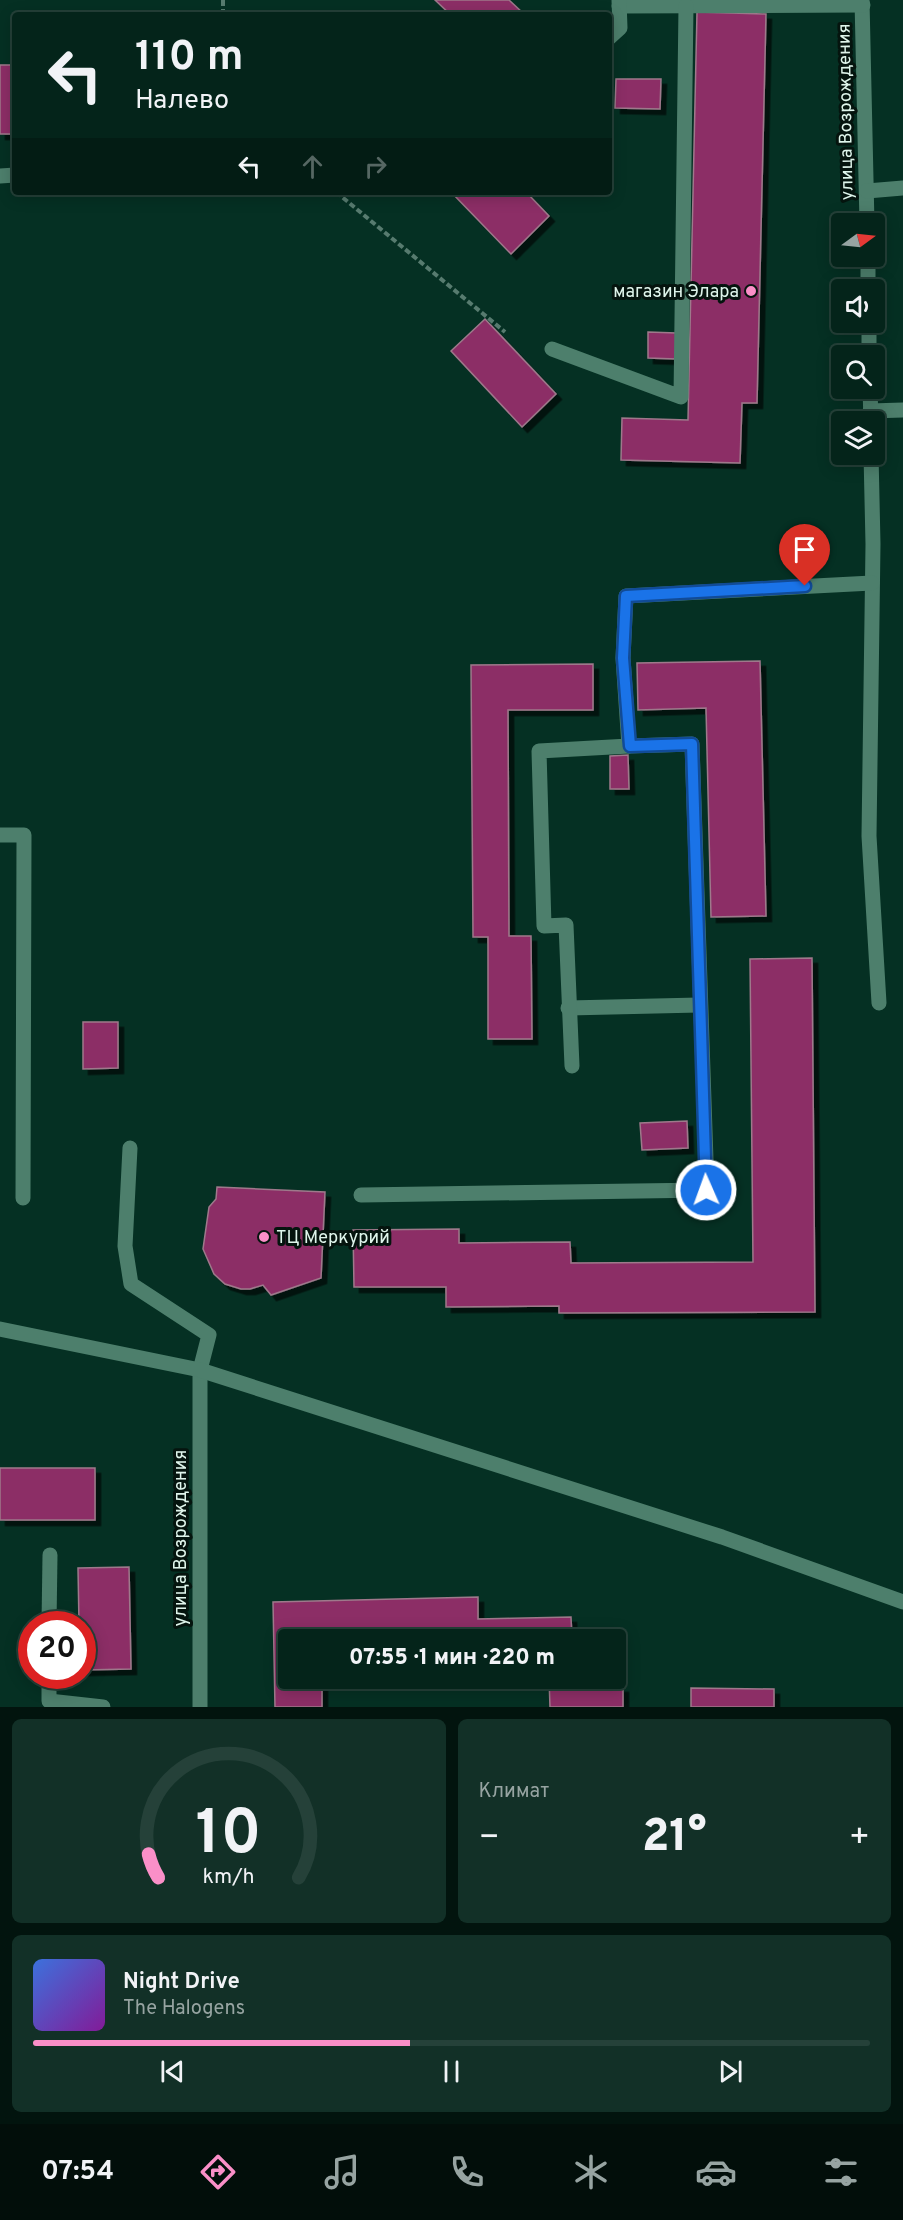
<!DOCTYPE html>
<html lang="ru">
<meta charset="utf-8">
<style>
body{margin:0;font-family:Overpass,sans-serif;background:#123027;color:#f1f3f6;height:100vh;display:flex;flex-direction:column;font-size:22px;white-space:nowrap}
*{box-sizing:border-box;margin:0}
p{font-size:20px;color:#97a4a2}
.icon{flex:none;width:33px;height:33px;fill:none;stroke:currentColor;stroke-width:2;stroke-linecap:round;stroke-linejoin:round}
.map{position:relative;height:1707px;overflow:hidden}
.side{display:flex;flex-direction:column;gap:12px;padding:12px;background:#02140e;flex:1}
.side>*{flex:none}
.guide{position:absolute;left:12px;top:12px;width:600px;height:183px;border-radius:6px;box-shadow:0 3px 15px #0003,0 0 0 2px #254139;background:#04241a;color:#f1f3f6;overflow:hidden}
.needle{width:39px;rotate:75deg}
.fabs{position:absolute;left:831px;top:213px;display:grid;gap:12px}
.fabs a{display:grid;place-items:center;width:54px;height:54px;border-radius:6px;background:#04241a;box-shadow:0 3px 15px #0003,0 0 0 2px #254139;font-size:30px}
.speed{position:absolute;left:18px;top:1611px;display:flex;gap:12px;font-size:30px;font-weight:700;text-align:center}
.speed>*{display:grid;place-content:center;width:78px;height:78px;border-radius:50%;background:#04241a;box-shadow:0 3px 15px #0003,0 0 0 2px #254139;line-height:1}
.speed .limit{border:9px solid #d22;background:#fff;color:#111}
.pin{position:absolute;display:grid;place-items:center;width:51px;height:51px;color:#fff;margin:-62px -26px;border-radius:50% 50% 50% 0;rotate:-45deg;box-shadow:0 0 6px #0007}
.pin .icon{rotate:45deg}
.me{position:absolute;width:66px;margin:-33px;rotate:358deg;stroke-linejoin:round;filter:drop-shadow(0 0 4px #0008)}
.turn{display:flex;align-items:center;gap:21px;height:126px;padding:0 24px;font-size:27px}
.turn .icon{width:78px;height:78px;stroke-width:2.5}
.turn b{display:block;font-size:42px;line-height:51px}
.lanes{display:flex;align-items:center;height:57px;padding:0 24px;background:#0003;justify-content:center;gap:30px;direction:ltr}
.lanes .off{opacity:.35}
.big{font-size:45px;font-weight:800;line-height:1.1}
.side .widget{flex:1;display:flex;flex-direction:column;justify-content:center;gap:9px;min-width:0;padding:0 21px;border-radius:9px;background:#123027}
.side .dial{align-items:center;gap:0}
.dial svg{height:156px;overflow:visible;fill:none;stroke:#254139;stroke-width:7;stroke-linecap:round;text-anchor:middle}
.dial text{fill:#f1f3f6;stroke:none}
.song{display:flex;align-items:center;gap:18px}
.cover{width:72px;height:72px;border-radius:9px;background:linear-gradient(135deg,hsl(220 70% 55%),hsl(290 70% 35%))}
.played{height:6px;border-radius:3px;background:linear-gradient(90deg,#fa8fc8 45%,#254139 45%)}
.keys{display:flex;justify-content:space-around;direction:ltr}
.heat{display:flex;justify-content:space-between;align-items:center;font-size:33px;direction:ltr}
.side .tiles{flex:1;display:grid;gap:12px;grid-template-columns:1fr 1fr}
.widget:last-child{grid-column:span 2}
.trip{position:absolute;left:278px;top:1629px;width:348px;height:60px;border-radius:6px;background:#04241a;box-shadow:0 3px 15px #0003,0 0 0 2px #254139;font-weight:800;line-height:60px;text-align:center}
.dock{display:flex;height:96px;justify-content:space-around;align-items:center;background:#020e0a;color:#97a4a2}
.dock .icon{width:42px;height:42px}
.dock .selected{color:#fa8fc8}
.dock b{font-size:27px;color:#f1f3f6}
.map>svg:first-child{display:block}
.building{fill:#8c2f66;stroke:#9e798b;stroke-width:1.5;filter:url(#shadow)}
.lines{fill:none;stroke-linecap:round;stroke-linejoin:round}
.path{stroke:#577b6f;stroke-width:4;stroke-dasharray:6 3;stroke-linecap:butt}
.minor{stroke:#4d7f6c;stroke-width:15}
.route-casing{stroke:#114b97;stroke-width:15}
.route{stroke:#1a73e8;stroke-width:10}
.poi-dot{fill:#fa8fc8;stroke:#05140e;stroke-width:2}
.labels{text-anchor:middle;stroke-width:6;stroke-linejoin:round;paint-order:stroke}
.street-label{font-size:18px;fill:#dff5eb;stroke:#05140e}
.poi-label{font-size:18px;fill:#dff5eb;stroke:#05140e;text-anchor:end}
</style>
<div class="map">
<svg width="903" height="1707" viewBox="0 0 903 1707">
<defs>
<filter id="shadow"><feDropShadow dx="5.5" dy="5.5" stdDeviation="0" flood-color="#0009"/></filter>
</defs>
<rect width="100%" height="100%" fill="#053023"/>
<g class="building">
<path d="M 435,0 L 509,0 L 525,15 L 451,15 Z"/>
<path d="M 697,12 L 766,14 L 757,403 L 742,403 L 740,463 L 621,460 L 622,418 L 688,420 Z"/>
<rect x="0" y="65" width="15" height="69"/>
<path d="M 616,79 L 661,79 L 660,109 L 615,108 Z"/>
<path d="M 451,192 L 526,192 L 549,216 L 511,254 Z"/>
<path d="M 485,319 L 556,394 L 522,427 L 451,351 Z"/>
<path d="M 648,332 L 676,333 L 676,359 L 648,358 Z"/>
<path d="M 760,661 L 766,916 L 711,917 L 706,708 L 638,710 L 637,663 Z"/>
<path d="M 593,664 L 593,710 L 508,710 L 509,936 L 531,936 L 532,1039 L 488,1039 L 488,937 L 473,937 L 471,665 Z"/>
<path d="M 628,755 L 629,789 L 610,789 L 610,756 Z"/>
<path d="M 812,958 L 815,1312 L 559,1313 L 559,1306 L 446,1307 L 446,1287 L 354,1287 L 353,1230 L 459,1229 L 459,1243 L 570,1242 L 571,1263 L 753,1262 L 750,959 Z"/>
<path d="M 83,1022 L 118,1022 L 118,1068 L 83,1069 Z"/>
<path d="M 687,1121 L 688,1148 L 642,1150 L 640,1123 Z"/>
<path d="M 217,1187 L 325,1192 L 321,1278 L 271,1295 L 263,1285 L 250,1289 L 241,1289 L 225,1284 L 214,1274 L 203,1249 L 209,1207 L 216,1199 Z"/>
<rect x="0" y="1468" width="95" height="52"/>
<path d="M 129,1567 L 131,1669 L 82,1670 L 82,1624 L 79,1624 L 78,1568 Z"/>
<path d="M 478,1597 L 478,1619 L 571,1617 L 572,1640 L 288,1640 L 288,1678 L 322,1678 L 322,1707 L 275,1707 L 273,1602 Z"/>
<path d="M 451,1678 L 527,1678 L 451,1680 Z"/>
<path d="M 549,1678 L 592,1678 L 592,1687 L 623,1687 L 623,1707 L 550,1707 Z"/>
<path d="M 691,1688 L 774,1689 L 774,1707 L 691,1707 Z"/>
</g>
<g class="lines">
<g class="path">
<path d="M 223,0 L 223,15"/>
<path d="M 336,192 L 505,332"/>
</g>
<g class="minor">
<path d="M 862,0 L 867,224"/>
<path d="M 619,6 L 863,5"/>
<path d="M 609,38 L 620,28 L 619,0"/>
<path d="M 0,176 L 15,175"/>
<path d="M 867,191 L 903,188"/>
<path d="M 868,256 L 868,290"/>
<path d="M 869,322 L 869,356"/>
<path d="M 552,349 L 681,397 L 686,6"/>
<path d="M 870,388 L 871,422"/>
<path d="M 870,411 L 903,410"/>
<path d="M 871,454 L 873,544 L 869,836 L 879,1003"/>
<path d="M 0,835 L 24,835 L 23,1198"/>
<path d="M 568,1008 L 699,1005"/>
<path d="M 572,1066 L 566,925 L 544,926 L 539,751 L 629,746"/>
<path d="M 130,1148 L 125,1246 L 131,1284 L 209,1335 L 200,1370 L 200,1707"/>
<path d="M 361,1195 L 707,1190 L 692,744 L 629,746 L 623,658 L 626,596 L 872,583"/>
<path d="M 0,1329 L 200,1370 L 722,1537 L 903,1602"/>
<path d="M 49,1624 L 50,1555"/>
<path d="M 49,1676 L 49,1701 L 103,1707"/>
</g>
</g>
<g class="lines">
<defs>
<path id="route" d="M 706,1190 L 692,744 L 630,746 L 623,658 L 626,596 L 805,586"/>
</defs>
<use href="#route" class="route-casing"/>
<use href="#route" class="route"/>
</g>
<g class="poi-dot">
<circle cx="751" cy="291" r="6"/>
<circle cx="264" cy="1237" r="6"/>
</g>
<g class="labels">
<g class="street-label">
<text transform="translate(845 112) rotate(-91)" y="6">улица Возрождения</text>
<text transform="translate(180 1538) rotate(-90)" y="6">улица Возрождения</text>
</g>
<g class="poi-label">
<text x="739" y="297">магазин Элара</text>
<text x="276" y="1243" text-anchor="start">ТЦ Меркурий</text>
</g>
</g>
</svg>
<div class="fabs">
<a><svg class="needle" viewBox="-14 -14 28 28"><path d="M0-13l5 13h-10z" fill="#e53935"/><path d="M0 13l5-13h-10z" fill="#97a4a2"/></svg></a>
<a><svg class="icon" aria-label="sound" viewBox="0 0 24 24"><path d="M4 9h4l5-4v14l-5-4H4zM17 9q2 3 0 6"/></svg></a>
<a><svg class="icon" aria-label="search" viewBox="0 0 24 24"><circle cx="10" cy="10" r="6"/><path d="M15 15l6 6"/></svg></a>
<a><svg class="icon" aria-label="layers" viewBox="0 0 24 24"><path d="M12 4l9 5-9 5-9-5zM3 14l9 5 9-5"/></svg></a>
</div>
<div class="speed"><div class="limit">20</div></div>
<div class="pin" style="left:805px;top:586px;background:#d93025"><svg class="icon" aria-label="arrive" viewBox="0 0 24 24"><path d="M6 21V4h12l-3 4 3 4H6"/></svg></div>
<svg class="me" style="left:706px;top:1190px" viewBox="-20 -20 40 40"><circle r="17" fill="#1a73e8" stroke="#fff" stroke-width="3"/><path d="M0-11L8 9 0 5-8 9z" fill="#fff"/></svg>
<div class="trip">07:55 · 1 мин · 220 m</div>
<div class="guide">
<div class="turn"><svg class="icon" aria-label="left" viewBox="0 0 24 24"><path d="M17 20v-9H6M10 6l-5 5 5 5"/></svg><div><b>110 m</b>Налево</div></div>
<div class="lanes"><svg class="icon" aria-label="left" viewBox="0 0 24 24"><path d="M17 20v-9H6M10 6l-5 5 5 5"/></svg><svg class="icon off" aria-label="ahead" viewBox="0 0 24 24"><path d="M12 20V5M6 11l6-6 6 6"/></svg><svg class="icon off" aria-label="right" viewBox="0 0 24 24"><path d="M7 20v-9h11M14 6l5 5-5 5"/></svg></div>
</div>
</div>
<section class="side">
<div class="tiles">
<div class="widget dial"><svg viewBox="0 0 100 80">
<path d="M14 69A42 42 0 1 1 86 69"/>
<path d="M14 69A42 42 0 0 1 9 57" stroke="#fa8fc8"/>
<text x="50" y="56" font-size="32" font-weight="700">10</text>
<text x="50" y="72" font-size="11">km/h</text>
</svg></div>
<div class="widget"><p>Климат</p>
<div class="heat"><a>−</a><b class="big">21°</b><a>+</a></div>
</div>
<div class="widget">
<div class="song"><i class="cover"></i><div><b>Night Drive</b><p>The Halogens</p></div></div>
<div class="played"></div>
<div class="keys"><svg class="icon" aria-label="previous" viewBox="0 0 24 24"><path d="M18 5L8 12l10 7zM5 5v14"/></svg><svg class="icon" aria-label="pause" viewBox="0 0 24 24"><path d="M8 5v14M16 5v14"/></svg><svg class="icon" aria-label="next" viewBox="0 0 24 24"><path d="M6 5l10 7-10 7zM19 5v14"/></svg></div>
</div>
</div>
</section>
<nav class="dock">
<b>07:54</b>
<svg class="icon selected" aria-label="directions" viewBox="0 0 24 24"><path d="M12 3l9 9-9 9-9-9zM9 14v-3h6M13 9l2 2-2 2"/></svg>
<svg class="icon" aria-label="music" viewBox="0 0 24 24"><path d="M9 18V5l10-2v13"/><circle cx="6" cy="18" r="3"/><circle cx="16" cy="16" r="3"/></svg>
<svg class="icon" aria-label="phone" viewBox="0 0 24 24"><path d="M5 4h4l2 5-3 2q2 4 5 5l2-3 5 2v4C11 20 4 13 5 4z"/></svg>
<svg class="icon" aria-label="climate" viewBox="0 0 24 24"><path d="M12 3v18M4 7l16 10M4 17L20 7"/></svg>
<svg class="icon" aria-label="car" viewBox="0 0 24 24"><path d="M5 17H2v-5l4-1 3-4h7l3 4 3 1v5h-3M9 17h6M6 11h13"/><circle cx="7" cy="17" r="2"/><circle cx="17" cy="17" r="2"/></svg>
<svg class="icon" aria-label="filters" viewBox="0 0 24 24"><path d="M4 7h16M4 17h16"/><circle cx="9" cy="7" r="2"/><circle cx="15" cy="17" r="2"/></svg>
</nav>
